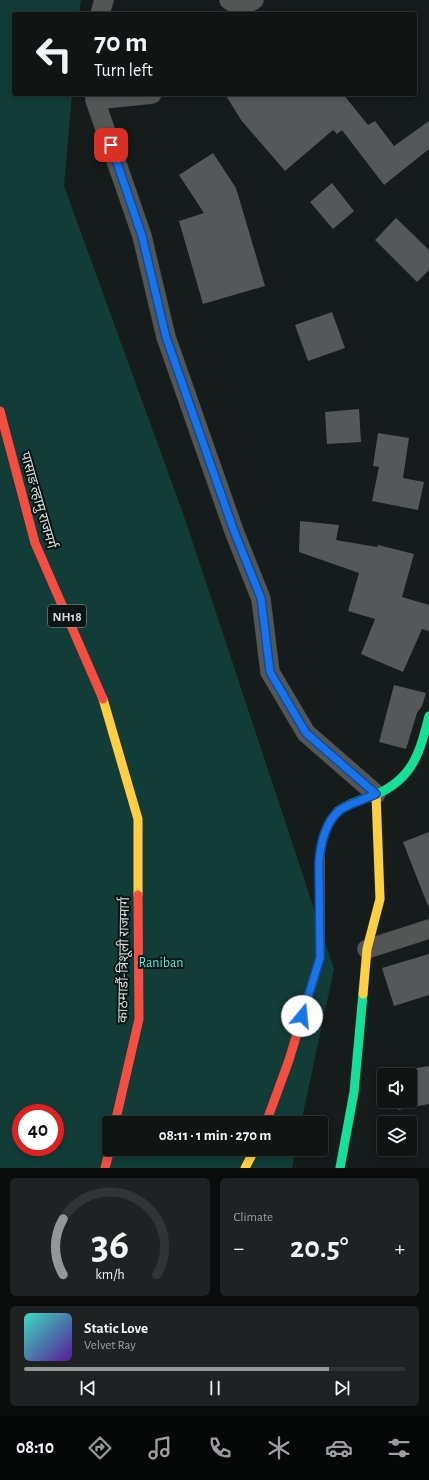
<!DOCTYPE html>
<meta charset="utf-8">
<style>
body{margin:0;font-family:"Alegreya Sans","Noto Sans Devanagari",sans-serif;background:#1e2222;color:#f1f3f6;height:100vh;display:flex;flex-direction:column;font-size:15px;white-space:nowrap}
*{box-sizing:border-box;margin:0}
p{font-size:13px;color:#9c9fa0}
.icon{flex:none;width:22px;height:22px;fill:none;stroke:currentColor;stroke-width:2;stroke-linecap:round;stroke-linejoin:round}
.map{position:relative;height:1168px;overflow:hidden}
.drawer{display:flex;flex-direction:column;gap:10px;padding:10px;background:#090c0b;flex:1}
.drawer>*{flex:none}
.guide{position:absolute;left:12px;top:12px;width:405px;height:84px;border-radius:4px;box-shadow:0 2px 6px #0003,0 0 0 1px #303434;background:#101514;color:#f1f3f6;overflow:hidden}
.fabs{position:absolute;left:377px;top:1068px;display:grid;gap:8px}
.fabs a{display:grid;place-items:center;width:40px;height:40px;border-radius:4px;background:#101514;box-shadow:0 2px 6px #0003,0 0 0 1px #303434;font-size:20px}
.speed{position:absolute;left:12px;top:1104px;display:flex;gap:8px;font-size:20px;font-weight:700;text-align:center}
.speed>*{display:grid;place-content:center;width:52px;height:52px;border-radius:50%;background:#101514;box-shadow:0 2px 6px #0003,0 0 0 1px #303434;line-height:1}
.speed .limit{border:6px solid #d22;background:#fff;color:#111}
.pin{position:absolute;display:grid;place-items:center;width:34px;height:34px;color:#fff;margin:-17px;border-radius:8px;box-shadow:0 2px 6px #0006}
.me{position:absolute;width:44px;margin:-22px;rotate:17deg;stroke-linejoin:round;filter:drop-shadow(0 0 3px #0008)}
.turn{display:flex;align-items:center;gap:14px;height:84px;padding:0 16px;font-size:18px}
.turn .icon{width:52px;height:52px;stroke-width:2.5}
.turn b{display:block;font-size:28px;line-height:34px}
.big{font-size:30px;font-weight:700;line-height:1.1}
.drawer .widget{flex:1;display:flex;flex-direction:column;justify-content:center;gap:6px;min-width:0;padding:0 14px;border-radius:6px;background:#1e2222}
.drawer .dial{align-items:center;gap:0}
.dial svg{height:104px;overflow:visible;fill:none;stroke:#303434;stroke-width:7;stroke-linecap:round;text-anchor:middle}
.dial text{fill:#f1f3f6;stroke:none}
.song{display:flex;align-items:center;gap:12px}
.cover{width:48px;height:48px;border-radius:6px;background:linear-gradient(135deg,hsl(170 70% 55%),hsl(270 70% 35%))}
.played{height:4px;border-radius:2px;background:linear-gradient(90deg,#929897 80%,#303434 80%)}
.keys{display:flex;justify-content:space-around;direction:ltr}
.heat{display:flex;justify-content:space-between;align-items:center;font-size:22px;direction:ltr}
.drawer .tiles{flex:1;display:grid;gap:10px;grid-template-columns:1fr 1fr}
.widget:last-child{grid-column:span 2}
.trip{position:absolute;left:102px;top:1116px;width:226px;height:40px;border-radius:4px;background:#101514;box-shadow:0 2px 6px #0003,0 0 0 1px #303434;font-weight:700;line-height:40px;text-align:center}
.tabs{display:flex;height:64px;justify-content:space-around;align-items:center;background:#060808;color:#9c9fa0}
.tabs .icon{width:28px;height:28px}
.tabs .current{color:#929897}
.tabs b{font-size:18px;color:#f1f3f6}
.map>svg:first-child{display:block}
.green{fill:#113c38;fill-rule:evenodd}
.building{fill:#545858}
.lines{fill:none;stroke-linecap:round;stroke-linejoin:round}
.street-casing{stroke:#303534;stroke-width:20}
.fast-casing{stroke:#303534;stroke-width:10}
.slow-casing{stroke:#303534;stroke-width:10}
.jam-casing{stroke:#303534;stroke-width:10}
.street{stroke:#525756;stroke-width:19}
.fast{stroke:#16e098;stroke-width:9}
.slow{stroke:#ffcf43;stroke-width:9}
.jam{stroke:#f24e42;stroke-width:9}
.route-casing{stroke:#114b97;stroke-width:10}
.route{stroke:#1a73e8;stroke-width:7}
.labels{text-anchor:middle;stroke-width:4;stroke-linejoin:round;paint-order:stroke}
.shield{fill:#0b1513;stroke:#98a09e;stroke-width:1}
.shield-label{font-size:13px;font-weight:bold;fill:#d5dbda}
.street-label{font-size:14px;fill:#d5dbda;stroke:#0b1513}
.park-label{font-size:14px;fill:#41f3e4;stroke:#0b1513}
</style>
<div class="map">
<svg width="429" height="1168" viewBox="0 0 429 1168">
<rect width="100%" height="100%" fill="#161c1b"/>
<path class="green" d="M 0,0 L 81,0 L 79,14 L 14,14 L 14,94 L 72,94 L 64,186 L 185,519 L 334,969 L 301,1123 L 109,1123 L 109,1149 L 296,1149 L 292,1168 L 0,1168 ZM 21,1113 L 55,1113 L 55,1147 L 21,1147 Z"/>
<g class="building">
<path d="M 225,94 L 343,94 L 368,125 L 375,121 L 394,146 L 429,121 L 429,149 L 384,185 L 342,130 L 337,134 L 333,130 L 285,171 L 241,120 Z"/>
<path d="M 213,153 L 236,188 L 265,286 L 203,304 L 179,221 L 204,213 L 179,175 Z"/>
<path d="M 332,183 L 354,211 L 333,229 L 310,202 Z"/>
<path d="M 396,218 L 429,250 L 429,270 L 417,282 L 375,240 Z"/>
<path d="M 332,312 L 345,348 L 308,361 L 295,325 Z"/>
<path d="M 359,409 L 361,442 L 327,444 L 325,412 Z"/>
<path d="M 378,433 L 409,438 L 403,478 L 424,482 L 418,510 L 372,501 L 379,467 L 373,466 Z"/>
<path d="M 300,521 L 339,525 L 336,540 L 377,547 L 378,545 L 414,554 L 402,597 L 429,605 L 429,631 L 422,629 L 403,672 L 361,654 L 375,619 L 348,611 L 359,573 L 299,552 Z"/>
<path d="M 394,685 L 426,693 L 422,706 L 417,713 L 406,749 L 379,742 Z"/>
<path d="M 429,832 L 429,905 L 428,906 L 403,842 Z"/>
<path d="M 429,954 L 429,995 L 394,1006 L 382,968 Z"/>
<path d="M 429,1066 L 429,1104 L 398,1110 L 396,1101 L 410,1101 L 410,1075 L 391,1075 L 391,1072 Z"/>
</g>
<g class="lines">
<defs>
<g id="street">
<path d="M 229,0 L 241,7 L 254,0"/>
<path d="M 100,14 L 104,0"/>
<path d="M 95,94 L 95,100 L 142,236 L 166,337 L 234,531 L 261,599 L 270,672 L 306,733 L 376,794"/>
<path d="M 95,100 L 152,94"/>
<path d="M 367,949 L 429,929"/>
</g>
<g id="fast">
<path d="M 338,811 C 349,803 363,799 375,795 C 413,779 420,752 429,716"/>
<path d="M 340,1168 L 354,1092 L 363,994"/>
</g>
<g id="slow">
<path d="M 103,699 L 138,819 L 138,895"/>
<path d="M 363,994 L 367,949 L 380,899 L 376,794"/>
<path d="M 245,1168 L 255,1149"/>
</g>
<g id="jam">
<path d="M 0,411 L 35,543 L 103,699"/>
<path d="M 115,1123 L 139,1019 L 138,895"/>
<path d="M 266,1123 L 289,1060 L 320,958 L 320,854 C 322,838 327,823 338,811"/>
<path d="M 105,1168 L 110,1149"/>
</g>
</defs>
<use href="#street" class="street-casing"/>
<use href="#fast" class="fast-casing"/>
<use href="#slow" class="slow-casing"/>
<use href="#jam" class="jam-casing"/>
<use href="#street" class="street"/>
<use href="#fast" class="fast"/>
<use href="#slow" class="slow"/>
<use href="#jam" class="jam"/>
</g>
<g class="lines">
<defs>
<path id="route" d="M 111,145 L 142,236 L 166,337 L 234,531 L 261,598 L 270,672 L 306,733 L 376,794 C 367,798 347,805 340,810 C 325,822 321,843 319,861 L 320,958 L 302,1016"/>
</defs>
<use href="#route" class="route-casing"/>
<use href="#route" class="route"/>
</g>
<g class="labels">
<rect class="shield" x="48" y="605" width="38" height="22" rx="3"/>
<g class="shield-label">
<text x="67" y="621">NH18</text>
</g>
<g class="street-label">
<text transform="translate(39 500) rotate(74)" y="5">पासाङ ल्हामु राजमर्ग</text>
<text transform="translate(123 960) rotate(-89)" y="5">काठमाडौं-त्रिशूली राजमार्ग</text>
</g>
<g class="park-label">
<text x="161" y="967">Raniban</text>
</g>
</g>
</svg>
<div class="fabs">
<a><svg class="icon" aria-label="sound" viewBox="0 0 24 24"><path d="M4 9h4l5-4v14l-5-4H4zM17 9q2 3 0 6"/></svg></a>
<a><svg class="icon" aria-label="layers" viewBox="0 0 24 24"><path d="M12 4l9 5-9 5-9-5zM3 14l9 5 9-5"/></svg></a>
</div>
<div class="speed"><div class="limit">40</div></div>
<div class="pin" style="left:111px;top:145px;background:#d93025"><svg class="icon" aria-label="arrive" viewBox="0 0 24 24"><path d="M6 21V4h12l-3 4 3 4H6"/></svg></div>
<svg class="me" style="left:302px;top:1016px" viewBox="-20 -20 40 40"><circle r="19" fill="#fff"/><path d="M0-13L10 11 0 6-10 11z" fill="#1a73e8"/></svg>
<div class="trip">08:11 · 1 min · 270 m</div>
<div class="guide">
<div class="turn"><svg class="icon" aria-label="left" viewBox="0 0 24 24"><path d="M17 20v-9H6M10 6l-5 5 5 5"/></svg><div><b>70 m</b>Turn left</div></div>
</div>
</div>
<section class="drawer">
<div class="tiles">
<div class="widget dial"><svg viewBox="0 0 100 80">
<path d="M14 69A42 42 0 1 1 86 69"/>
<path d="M14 69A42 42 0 0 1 14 26" stroke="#929897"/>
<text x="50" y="56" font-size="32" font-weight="700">36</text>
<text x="50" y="72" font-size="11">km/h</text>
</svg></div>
<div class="widget"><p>Climate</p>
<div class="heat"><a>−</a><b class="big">20.5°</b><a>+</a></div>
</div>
<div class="widget">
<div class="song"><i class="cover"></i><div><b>Static Love</b><p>Velvet Ray</p></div></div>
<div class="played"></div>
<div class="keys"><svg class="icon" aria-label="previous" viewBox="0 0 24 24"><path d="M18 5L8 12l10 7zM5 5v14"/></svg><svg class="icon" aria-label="pause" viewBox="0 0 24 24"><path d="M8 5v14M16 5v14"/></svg><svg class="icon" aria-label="next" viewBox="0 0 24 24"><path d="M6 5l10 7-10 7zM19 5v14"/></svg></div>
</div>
</div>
</section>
<nav class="tabs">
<b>08:10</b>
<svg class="icon current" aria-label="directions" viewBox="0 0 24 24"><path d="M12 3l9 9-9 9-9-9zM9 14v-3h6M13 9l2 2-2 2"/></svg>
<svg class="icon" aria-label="music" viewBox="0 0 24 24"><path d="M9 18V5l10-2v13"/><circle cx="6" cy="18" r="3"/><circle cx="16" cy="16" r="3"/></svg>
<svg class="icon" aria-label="phone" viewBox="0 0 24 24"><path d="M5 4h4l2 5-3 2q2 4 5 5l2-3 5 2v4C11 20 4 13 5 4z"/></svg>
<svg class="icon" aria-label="climate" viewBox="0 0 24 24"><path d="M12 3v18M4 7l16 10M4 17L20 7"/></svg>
<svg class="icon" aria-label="car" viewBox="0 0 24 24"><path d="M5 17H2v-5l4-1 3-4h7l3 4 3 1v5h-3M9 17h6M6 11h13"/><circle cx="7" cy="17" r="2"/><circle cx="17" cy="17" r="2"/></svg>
<svg class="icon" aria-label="filters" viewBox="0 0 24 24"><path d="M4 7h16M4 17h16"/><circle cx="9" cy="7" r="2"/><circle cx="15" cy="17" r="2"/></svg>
</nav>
